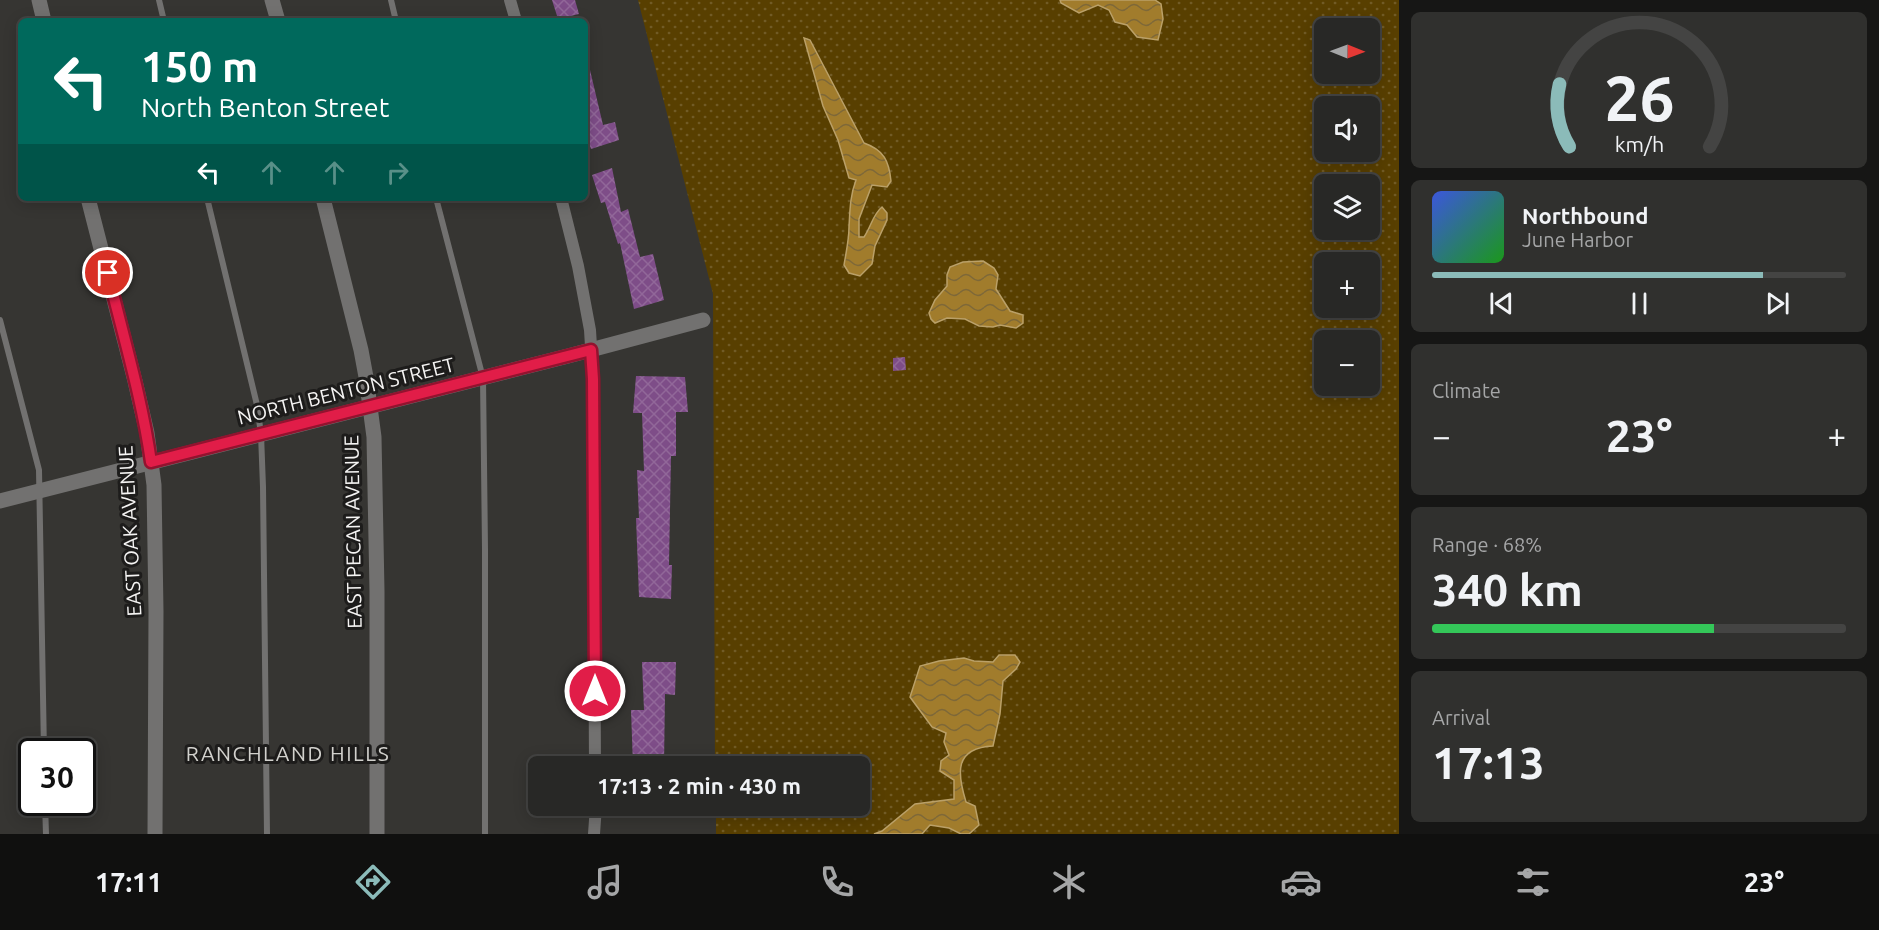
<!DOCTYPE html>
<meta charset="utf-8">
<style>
body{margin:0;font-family:Ubuntu,sans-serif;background:#30302e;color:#f1f3f6;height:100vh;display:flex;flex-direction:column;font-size:22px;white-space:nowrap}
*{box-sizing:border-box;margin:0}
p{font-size:20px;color:#a5a6a7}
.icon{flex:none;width:33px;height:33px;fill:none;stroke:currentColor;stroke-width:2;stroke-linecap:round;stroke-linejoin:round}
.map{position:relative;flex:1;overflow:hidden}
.details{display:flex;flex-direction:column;gap:12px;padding:12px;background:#161615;width:480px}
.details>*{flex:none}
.top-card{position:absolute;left:18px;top:18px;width:570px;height:183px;border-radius:9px;box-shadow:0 3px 15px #0003,0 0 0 2px #444443;background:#00695c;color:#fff;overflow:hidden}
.needle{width:39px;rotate:91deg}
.tools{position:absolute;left:1314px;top:18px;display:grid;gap:12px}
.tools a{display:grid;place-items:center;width:66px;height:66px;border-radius:9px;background:#282826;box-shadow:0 3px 15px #0003,0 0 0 2px #444443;font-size:30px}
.speed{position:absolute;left:18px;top:738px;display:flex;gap:12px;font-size:30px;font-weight:700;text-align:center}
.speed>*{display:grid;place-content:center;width:78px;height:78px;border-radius:50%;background:#282826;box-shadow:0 3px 15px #0003,0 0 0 2px #444443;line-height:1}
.speed .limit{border:3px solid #111;border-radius:9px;background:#fff;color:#111}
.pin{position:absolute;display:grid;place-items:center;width:51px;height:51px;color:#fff;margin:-26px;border:3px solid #fff;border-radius:50%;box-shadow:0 2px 6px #0007}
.me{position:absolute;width:66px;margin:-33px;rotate:0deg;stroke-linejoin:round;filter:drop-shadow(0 0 4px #0008)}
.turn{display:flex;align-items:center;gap:21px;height:126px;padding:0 24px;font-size:27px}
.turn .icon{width:78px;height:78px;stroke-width:2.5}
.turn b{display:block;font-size:42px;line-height:51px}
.lanes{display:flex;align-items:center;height:57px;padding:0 24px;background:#0003;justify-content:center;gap:30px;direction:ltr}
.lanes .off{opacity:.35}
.big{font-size:45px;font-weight:700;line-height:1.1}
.details .card{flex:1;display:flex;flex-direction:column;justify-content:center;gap:9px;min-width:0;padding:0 21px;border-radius:9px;background:#30302e}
.details .dial{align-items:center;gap:0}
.dial svg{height:156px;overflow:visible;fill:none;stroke:#444443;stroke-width:7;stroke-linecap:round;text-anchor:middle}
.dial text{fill:#f1f3f6;stroke:none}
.song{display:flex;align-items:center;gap:18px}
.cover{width:72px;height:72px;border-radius:9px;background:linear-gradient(135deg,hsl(230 70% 55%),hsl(120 70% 35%))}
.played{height:6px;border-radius:3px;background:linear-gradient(90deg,#8bbbb9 80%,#444443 80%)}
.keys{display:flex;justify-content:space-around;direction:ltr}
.heat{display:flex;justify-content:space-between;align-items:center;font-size:33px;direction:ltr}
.charge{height:9px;border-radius:4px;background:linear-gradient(90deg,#34c759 68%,#444443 0)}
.trip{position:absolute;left:528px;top:756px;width:342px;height:60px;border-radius:9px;background:#282826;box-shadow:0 3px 15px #0003,0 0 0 2px #444443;font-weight:700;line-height:60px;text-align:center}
.tab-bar{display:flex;height:96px;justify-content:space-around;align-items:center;background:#10100f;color:#a5a6a7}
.tab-bar .icon{width:42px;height:42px}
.tab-bar .selected{color:#8bbbb9}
.tab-bar b{font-size:27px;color:#f1f3f6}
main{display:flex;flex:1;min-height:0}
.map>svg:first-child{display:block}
.grass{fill:url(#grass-dots);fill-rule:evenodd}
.water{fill:url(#water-waves);stroke:#baa068;stroke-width:1.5}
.building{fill:url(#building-cross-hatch)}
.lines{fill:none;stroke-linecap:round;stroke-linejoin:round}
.service{stroke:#727170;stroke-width:6}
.minor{stroke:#727170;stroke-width:12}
.tertiary{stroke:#727170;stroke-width:15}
.route-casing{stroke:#92132f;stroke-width:15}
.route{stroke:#e11d48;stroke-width:10}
.labels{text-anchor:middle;stroke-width:6;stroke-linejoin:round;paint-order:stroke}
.street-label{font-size:20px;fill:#f5f4f3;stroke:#1d1c1b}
.neighbourhood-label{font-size:21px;letter-spacing:1.5px;fill:#d2d1cd;stroke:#1d1c1b}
</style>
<main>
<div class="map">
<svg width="1399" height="834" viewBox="0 0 1399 834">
<defs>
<pattern id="grass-dots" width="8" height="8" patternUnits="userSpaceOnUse" patternTransform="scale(1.5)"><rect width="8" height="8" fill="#583f00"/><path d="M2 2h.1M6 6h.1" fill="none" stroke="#715b26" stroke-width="1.8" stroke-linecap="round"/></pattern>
<pattern id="water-waves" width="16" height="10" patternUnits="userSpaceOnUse" patternTransform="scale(1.5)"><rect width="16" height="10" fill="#a17c2c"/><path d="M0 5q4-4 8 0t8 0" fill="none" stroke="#7e6838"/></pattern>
<pattern id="building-cross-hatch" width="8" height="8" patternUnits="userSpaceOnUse" patternTransform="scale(1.5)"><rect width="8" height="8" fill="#7e4d88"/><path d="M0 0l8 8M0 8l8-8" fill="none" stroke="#916799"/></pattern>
</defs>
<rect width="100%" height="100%" fill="#363532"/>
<path class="grass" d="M 638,0 L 1399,0 L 1399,834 L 716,834 L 716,806 L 860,806 L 860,766 L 715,766 L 713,294 ZM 1324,28 L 1370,28 L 1370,74 L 1324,74 ZM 1324,106 L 1370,106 L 1370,152 L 1324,152 ZM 1324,184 L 1370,184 L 1370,230 L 1324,230 ZM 1324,262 L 1370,262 L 1370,308 L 1324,308 ZM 1324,340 L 1370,340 L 1370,386 L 1324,386 Z"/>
<g class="water">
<path d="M 1060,0 L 1155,0 L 1161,4 L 1163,19 L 1158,40 L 1137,37 L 1127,25 L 1115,22 L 1109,10 L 1098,5 L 1079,13 L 1061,3 Z"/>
<path d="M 804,38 L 810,40 L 864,143 C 884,150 889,161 891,181 L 887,187 L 872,185 L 859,219 L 859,237 L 864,237 C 871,227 873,214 882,207 L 887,213 L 887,220 L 875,246 L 872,264 L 860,276 L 849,273 L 844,265 C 846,253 849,240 849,227 C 850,210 850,196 856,180 L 849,178 L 838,140 L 823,106 Z"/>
<path d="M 983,261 L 994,268 L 998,275 L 996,289 L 1010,311 L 1023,315 L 1023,323 L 1016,328 L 1000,325 L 993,327 L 979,326 L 965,319 L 947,318 L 935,323 L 931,319 L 929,313 L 935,300 L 947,286 L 947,275 L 950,267 L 963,262 Z"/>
<path d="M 999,655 L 1015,655 L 1020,662 L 1016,669 L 1003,681 L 1000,714 L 993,746 C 954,748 957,773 966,802 L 975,806 L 979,825 L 969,834 L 961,834 L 949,828 L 930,825 L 922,834 L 874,834 L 882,831 L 915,804 L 954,799 L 954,780 L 940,771 L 941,761 L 949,755 L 944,742 L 946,733 L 932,727 L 910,697 L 920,666 L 939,661 L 964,658 L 974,661 L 993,662 Z"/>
</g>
<g class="building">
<path d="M 552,0 L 575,0 L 579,14 L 558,19 Z"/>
<path d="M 590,70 L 603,125 L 615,122 L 619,140 L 591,149 L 585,132 L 585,71 Z"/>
<path d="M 612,168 L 621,212 L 628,209 L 640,257 L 653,254 L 664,300 L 634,309 L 620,243 L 618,244 L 605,202 L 601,203 L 592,175 Z"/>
<path d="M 905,357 L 906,370 L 893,371 L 893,358 Z"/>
<path d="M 636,376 L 685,377 L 688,412 L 676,412 L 676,456 L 671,456 L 669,565 L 672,565 L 671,599 L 639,597 L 636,518 L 639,518 L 637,470 L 644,471 L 642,413 L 633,413 Z"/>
<path d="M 642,662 L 676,662 L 675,695 L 665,694 L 664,766 L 633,766 L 631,710 L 644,710 Z"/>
</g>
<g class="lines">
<g class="service">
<path d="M 159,0 L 164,21"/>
<path d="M 391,0 L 396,21"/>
<path d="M 207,198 L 257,405 L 261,434 L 263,487 L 267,834"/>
<path d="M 436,198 L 483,378 L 485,549 L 485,834"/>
<path d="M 0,320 L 39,470 L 44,752"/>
<path d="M 45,802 L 46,834"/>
</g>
<g class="minor">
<path d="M 510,0 L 516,21"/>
<path d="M 561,198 L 578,266 L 590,330 L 593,379 L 595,766"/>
<path d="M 594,834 L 596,806"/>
</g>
<g class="tertiary">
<path d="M 39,0 L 44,21"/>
<path d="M 272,0 L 278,21"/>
<path d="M 88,198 L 135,381 L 147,433 L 154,485 L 156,611 L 155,834"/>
<path d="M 323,198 L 361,350 L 366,377 L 374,437 L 377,591 L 377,834"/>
<path d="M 0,501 L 568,356 L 703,320"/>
</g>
</g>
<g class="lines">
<defs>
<path id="route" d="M 108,273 C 123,336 142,398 151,462 L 591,350 L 593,379 L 595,691"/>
</defs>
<use href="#route" class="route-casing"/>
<use href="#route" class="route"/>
</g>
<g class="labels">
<g class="street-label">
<text transform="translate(346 391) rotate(-14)" y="7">NORTH BENTON STREET</text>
<text transform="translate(130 531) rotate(-93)" y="7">EAST OAK AVENUE</text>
<text transform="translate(353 532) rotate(-91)" y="7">EAST PECAN AVENUE</text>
</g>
<g class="neighbourhood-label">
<text x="288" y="761">RANCHLAND HILLS</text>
</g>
</g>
</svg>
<div class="tools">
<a><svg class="needle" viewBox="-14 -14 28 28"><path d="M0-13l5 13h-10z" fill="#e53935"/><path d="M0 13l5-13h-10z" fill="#a5a6a7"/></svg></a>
<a><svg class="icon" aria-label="sound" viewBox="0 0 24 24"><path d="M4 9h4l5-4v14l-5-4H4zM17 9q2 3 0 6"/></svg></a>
<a><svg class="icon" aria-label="layers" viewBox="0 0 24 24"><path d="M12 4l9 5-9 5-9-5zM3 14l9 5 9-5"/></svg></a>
<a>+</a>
<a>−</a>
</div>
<div class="speed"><div class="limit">30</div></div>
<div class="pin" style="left:108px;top:273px;background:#d93025"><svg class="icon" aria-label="arrive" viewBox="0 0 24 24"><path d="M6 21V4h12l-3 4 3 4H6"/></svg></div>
<svg class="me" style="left:595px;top:691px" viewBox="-20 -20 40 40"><circle r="17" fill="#e11d48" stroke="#fff" stroke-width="3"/><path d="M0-11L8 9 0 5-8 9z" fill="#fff"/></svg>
<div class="trip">17:13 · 2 min · 430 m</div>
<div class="top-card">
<div class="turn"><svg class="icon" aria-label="left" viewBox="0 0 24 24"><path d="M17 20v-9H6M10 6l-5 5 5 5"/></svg><div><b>150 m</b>North Benton Street</div></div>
<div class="lanes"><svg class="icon" aria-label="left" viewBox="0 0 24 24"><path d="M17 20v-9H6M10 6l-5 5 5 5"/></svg><svg class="icon off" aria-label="ahead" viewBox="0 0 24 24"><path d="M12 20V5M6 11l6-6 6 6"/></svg><svg class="icon off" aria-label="ahead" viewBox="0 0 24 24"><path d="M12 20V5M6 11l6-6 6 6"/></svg><svg class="icon off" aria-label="right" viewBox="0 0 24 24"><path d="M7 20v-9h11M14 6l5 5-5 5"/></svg></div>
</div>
</div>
<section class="details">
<div class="card dial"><svg viewBox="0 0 100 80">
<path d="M14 69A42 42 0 1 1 86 69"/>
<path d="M14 69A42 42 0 0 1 9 37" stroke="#8bbbb9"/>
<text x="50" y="56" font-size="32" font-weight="700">26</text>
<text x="50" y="72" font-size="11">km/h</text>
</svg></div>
<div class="card">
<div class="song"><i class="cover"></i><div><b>Northbound</b><p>June Harbor</p></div></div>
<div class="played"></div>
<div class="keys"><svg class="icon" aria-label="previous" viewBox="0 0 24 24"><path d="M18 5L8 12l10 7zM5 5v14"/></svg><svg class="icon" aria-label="pause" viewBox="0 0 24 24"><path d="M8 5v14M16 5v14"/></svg><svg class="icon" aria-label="next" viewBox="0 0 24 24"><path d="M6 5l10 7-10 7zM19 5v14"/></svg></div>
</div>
<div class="card"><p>Climate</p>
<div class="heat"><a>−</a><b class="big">23°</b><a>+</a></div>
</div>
<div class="card"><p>Range · 68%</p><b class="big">340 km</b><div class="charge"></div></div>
<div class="card"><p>Arrival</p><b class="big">17:13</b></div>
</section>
</main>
<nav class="tab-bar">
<b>17:11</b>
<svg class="icon selected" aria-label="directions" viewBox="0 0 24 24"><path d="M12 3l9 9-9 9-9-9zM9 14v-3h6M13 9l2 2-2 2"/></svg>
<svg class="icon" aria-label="music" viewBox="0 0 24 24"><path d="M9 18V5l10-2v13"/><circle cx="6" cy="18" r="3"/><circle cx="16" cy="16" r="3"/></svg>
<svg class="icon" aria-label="phone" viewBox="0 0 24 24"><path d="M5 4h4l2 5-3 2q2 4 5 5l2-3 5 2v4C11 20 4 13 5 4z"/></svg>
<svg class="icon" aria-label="climate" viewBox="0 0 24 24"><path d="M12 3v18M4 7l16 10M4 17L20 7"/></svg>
<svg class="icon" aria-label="car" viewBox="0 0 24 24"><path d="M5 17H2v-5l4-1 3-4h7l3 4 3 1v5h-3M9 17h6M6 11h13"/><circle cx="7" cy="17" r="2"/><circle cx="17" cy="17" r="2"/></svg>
<svg class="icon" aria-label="filters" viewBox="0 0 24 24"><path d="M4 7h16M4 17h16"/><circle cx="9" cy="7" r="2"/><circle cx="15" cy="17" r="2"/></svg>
<b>23°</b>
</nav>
